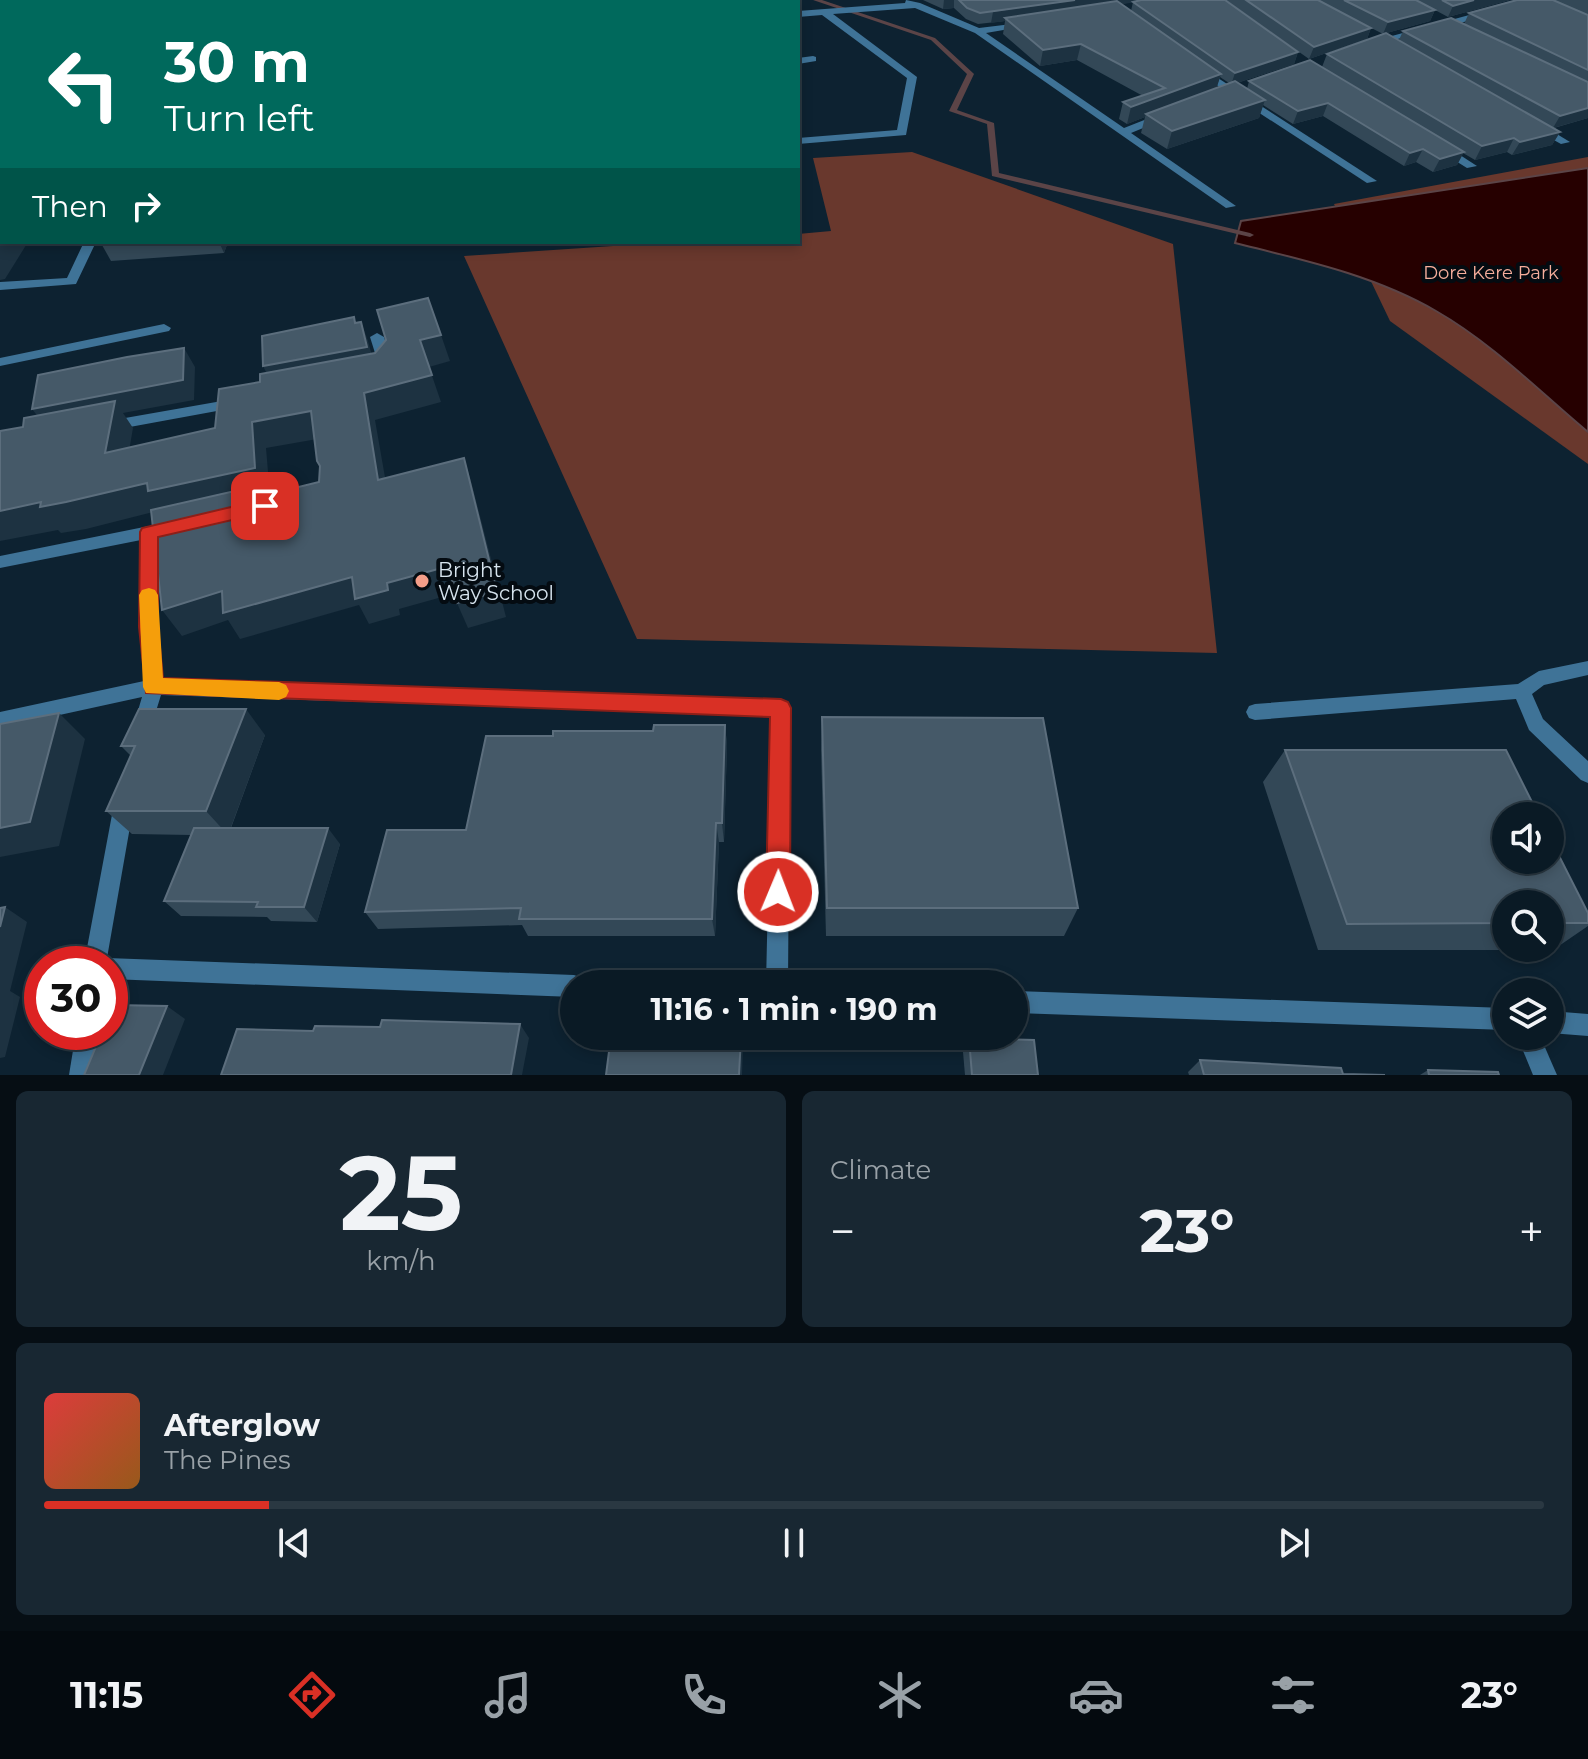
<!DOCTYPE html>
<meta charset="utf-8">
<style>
body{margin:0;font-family:Montserrat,sans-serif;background:#182732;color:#f1f3f6;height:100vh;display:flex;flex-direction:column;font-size:30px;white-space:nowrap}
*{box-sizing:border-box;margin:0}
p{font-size:26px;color:#99a1a7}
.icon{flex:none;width:44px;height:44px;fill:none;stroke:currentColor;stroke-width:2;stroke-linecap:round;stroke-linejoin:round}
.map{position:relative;height:1075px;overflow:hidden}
.drawer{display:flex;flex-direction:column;gap:16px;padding:16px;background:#060e14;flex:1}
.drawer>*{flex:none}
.top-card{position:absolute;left:0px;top:0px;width:800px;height:244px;box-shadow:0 4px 12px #0003,0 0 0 2px #2a3842;background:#00695c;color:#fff;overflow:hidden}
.controls{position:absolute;left:1492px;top:802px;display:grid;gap:16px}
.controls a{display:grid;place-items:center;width:72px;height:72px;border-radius:50%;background:#0a1a25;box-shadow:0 4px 12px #0003,0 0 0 2px #2a3842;font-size:40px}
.speed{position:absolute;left:24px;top:946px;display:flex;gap:16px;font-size:40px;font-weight:700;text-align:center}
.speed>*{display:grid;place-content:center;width:104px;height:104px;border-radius:50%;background:#0a1a25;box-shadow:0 4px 12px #0003,0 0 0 2px #2a3842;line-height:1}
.speed .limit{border:12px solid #d22;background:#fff;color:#111}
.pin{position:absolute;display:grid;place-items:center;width:68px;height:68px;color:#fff;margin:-34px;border-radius:16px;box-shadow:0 4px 12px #0006}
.me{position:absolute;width:88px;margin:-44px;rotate:1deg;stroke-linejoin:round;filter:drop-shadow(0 0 6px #0008)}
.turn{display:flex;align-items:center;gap:28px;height:168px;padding:0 32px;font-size:36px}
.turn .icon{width:104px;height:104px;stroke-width:2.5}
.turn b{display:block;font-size:56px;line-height:68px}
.then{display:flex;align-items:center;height:76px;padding:0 32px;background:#0003;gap:16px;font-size:30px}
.big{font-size:60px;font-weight:700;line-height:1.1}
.drawer .card{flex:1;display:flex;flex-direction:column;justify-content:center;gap:12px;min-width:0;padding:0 28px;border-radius:12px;background:#182732}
.drawer .dial{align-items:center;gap:0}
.dial b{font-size:104px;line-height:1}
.song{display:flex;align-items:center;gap:24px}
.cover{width:96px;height:96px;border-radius:12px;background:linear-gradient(135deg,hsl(0 70% 55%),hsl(30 70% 35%))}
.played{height:8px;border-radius:4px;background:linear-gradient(90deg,#d93025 15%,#2a3842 15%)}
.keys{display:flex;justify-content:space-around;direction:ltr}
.heat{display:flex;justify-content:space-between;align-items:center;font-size:44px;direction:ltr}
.drawer .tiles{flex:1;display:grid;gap:16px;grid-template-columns:1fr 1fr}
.card:last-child{grid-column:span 2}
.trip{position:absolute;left:560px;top:970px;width:468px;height:80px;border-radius:40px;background:#0a1a25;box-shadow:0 4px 12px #0003,0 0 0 2px #2a3842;font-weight:700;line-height:80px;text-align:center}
.dock{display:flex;height:128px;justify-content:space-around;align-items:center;background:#040a0f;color:#99a1a7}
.dock .icon{width:56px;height:56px}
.dock .active{color:#d93025}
.dock b{font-size:36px;color:#f1f3f6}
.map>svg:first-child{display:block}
.green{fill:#69382d}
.water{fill:#260000;stroke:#5b4447;stroke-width:2}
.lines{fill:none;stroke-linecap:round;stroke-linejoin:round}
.stream{fill:#5b4447;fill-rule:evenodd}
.minor{fill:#3f7397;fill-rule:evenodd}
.wall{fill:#334857;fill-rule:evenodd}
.shaded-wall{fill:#1d3241}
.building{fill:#455968;stroke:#5c6e7d;stroke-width:2}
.route{fill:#d93025;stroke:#8d1f18;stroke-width:2}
.slow{fill:#f59e0b}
.poi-dot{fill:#f49e89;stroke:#040b11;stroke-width:3}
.labels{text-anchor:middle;stroke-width:8;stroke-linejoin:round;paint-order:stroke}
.far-park-label{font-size:18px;fill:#f6ae9c;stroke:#040b11}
.poi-label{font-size:20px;fill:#d7e4ee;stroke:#040b11;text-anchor:start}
</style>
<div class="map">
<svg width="1588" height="1075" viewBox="0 0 1588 1075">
<rect width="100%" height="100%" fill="#0d2231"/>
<g class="green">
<path d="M 912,152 L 1173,244 L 1217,653 L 637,639 L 464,256 L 673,242 L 798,242 L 798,234 L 831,231 L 813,158 Z"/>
<path d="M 1588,157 L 1588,464 L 1390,321 L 1334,204 Z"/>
</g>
<path class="water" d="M 1588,168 L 1588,432 C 1539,391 1492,343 1436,311 C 1374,275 1303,260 1235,243 L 1241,221 Z"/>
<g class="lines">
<path class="stream" d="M 813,0 L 822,0 L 935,38 L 973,73 L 974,74 L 957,110 L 994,123 L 999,173 L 1250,233 L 1254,235 L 1250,237 L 992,176 L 987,124 L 949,111 L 967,74 L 931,40 Z"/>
<g class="minor">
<path d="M 906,0 L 920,3 L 979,28 L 1027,22 L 1027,26 L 986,33 L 1124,128 L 1157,115 L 1165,115 L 1165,119 L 1131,133 L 1236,206 L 1226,208 L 975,33 L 915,8 L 833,14 L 917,77 L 906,135 L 798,144 L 798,138 L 897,130 L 907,78 L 822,15 L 798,17 L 798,11 L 905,3 Z"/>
<path d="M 1484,11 L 1489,14 L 1487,16 L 1390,41 L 1394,44 L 1392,46 L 1386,46 L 1377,40 Z"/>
<path d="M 813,56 L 816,57 L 816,61 L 798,64 L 798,58 Z"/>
<path d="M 1201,68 L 1204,69 L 1377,181 L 1367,183 L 1198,73 L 1198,69 Z"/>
<path d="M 1534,125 L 1542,125 L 1570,142 L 1561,144 L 1534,129 Z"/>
<path d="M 1438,146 L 1446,146 L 1477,166 L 1467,168 L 1438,150 Z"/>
<path d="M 84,242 L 96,242 L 76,284 L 0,290 L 0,282 L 67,278 Z"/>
<path d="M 164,324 L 171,328 L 169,331 L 0,366 L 0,358 Z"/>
<path d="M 377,333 L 384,337 L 393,366 L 391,369 L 381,369 L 379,366 L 370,337 Z"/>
<path d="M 239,398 L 246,403 L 244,406 L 108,431 L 101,426 L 108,421 Z"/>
<path d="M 149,526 L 157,532 L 157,627 L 162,680 L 781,700 L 787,702 L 790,708 L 788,984 L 766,984 L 772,716 L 161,695 L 148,737 L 141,739 L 134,737 L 132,731 L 142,697 L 0,728 L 0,712 L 144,681 L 139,627 L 141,540 L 0,568 L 0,556 Z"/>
<path d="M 1588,661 L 1588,675 L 1544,685 L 1532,694 L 1543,719 L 1588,761 L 1588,783 L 1581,780 L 1529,730 L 1516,699 L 1255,720 L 1249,718 L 1246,712 L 1249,706 L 1255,704 L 1518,684 L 1539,671 Z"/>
<path d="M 124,795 L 131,798 L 134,804 L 107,958 L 574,975 L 582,978 L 584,984 L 574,984 L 574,997 L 110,979 L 110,964 L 84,964 L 114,804 L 117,798 Z"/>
<path d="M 1014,991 L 1506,1008 L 1506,1030 L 1014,1013 Z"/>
<path d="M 1550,1011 L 1588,1014 L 1588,1036 L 1550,1033 Z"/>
<path d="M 76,1032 L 98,1032 L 93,1075 L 69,1075 Z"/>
<path d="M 1517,1036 L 1540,1036 L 1557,1075 L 1533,1075 Z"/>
</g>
</g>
<g class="wall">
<path d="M 0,0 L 2,2 L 2,139 L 0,139 Z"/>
<path d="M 923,0 L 1225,0 L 1298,52 L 1294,64 L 1237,83 L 1247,89 L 1249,81 L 1322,67 L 1327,54 L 1399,40 L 1403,31 L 1464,24 L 1469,13 L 1517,0 L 1588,0 L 1588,118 L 1554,128 L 1560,132 L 1552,145 L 1512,155 L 1507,152 L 1475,160 L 1463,153 L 1457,165 L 1433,172 L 1416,162 L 1404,166 L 1323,116 L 1293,124 L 1263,105 L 1259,118 L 1167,149 L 1141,133 L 1145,117 L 1127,124 L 1119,119 L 1123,102 L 1143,96 L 1077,60 L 1040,66 L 1003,34 L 1005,21 L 978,24 L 966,19 L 954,8 L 943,9 ZM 1133,2 L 1131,11 L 1121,4 ZM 1220,77 L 1229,83 L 1216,88 Z"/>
<path d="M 1226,0 L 1510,0 L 1448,17 L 1435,10 L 1430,21 L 1383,34 L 1348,16 L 1371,28 L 1367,39 L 1309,59 Z"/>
<path d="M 104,242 L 228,242 L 224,253 L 111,261 L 102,245 Z"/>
<path d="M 822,717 L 1078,908 L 1064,936 L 826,936 L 821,750 Z"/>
<path d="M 725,725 L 727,745 L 724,842 L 719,842 L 715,936 L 528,936 L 522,925 L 378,929 L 365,912 L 466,830 L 553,736 L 653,731 Z"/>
<path d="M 265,735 L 231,828 L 340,844 L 317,922 L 271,921 L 267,917 L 181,916 L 164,901 L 191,835 L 132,834 L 106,811 L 131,756 L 121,746 Z"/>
<path d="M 1285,750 L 1588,913 L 1588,926 L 1553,950 L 1318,950 L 1263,782 ZM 1506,904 L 1550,904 L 1550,948 L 1506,948 Z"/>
<path d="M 969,1038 L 1038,1075 L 965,1075 L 963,1052 Z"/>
<path d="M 1200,1060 L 1343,1074 L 1385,1075 L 1189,1075 L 1188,1072 Z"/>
<path d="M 1428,1070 L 1499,1075 L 1420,1075 Z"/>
</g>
<g class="shaded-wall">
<path d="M 944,0 L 954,0 L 954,8 L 943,9 Z"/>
<path d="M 1075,0 L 1150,0 L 1009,21 L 1005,18 L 1005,21 L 991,23 L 993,12 Z"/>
<path d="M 1474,0 L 1510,0 L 1448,17 L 1453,6 Z"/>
<path d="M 1435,10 L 1430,21 L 1383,34 L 1388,22 Z"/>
<path d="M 1371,28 L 1367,39 L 1309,59 L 1314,47 Z"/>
<path d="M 1081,44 L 1077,60 L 1040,66 L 1043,50 Z"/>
<path d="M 1298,52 L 1294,64 L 1231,85 L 1235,73 Z"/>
<path d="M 1221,74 L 1216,90 L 1146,114 L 1145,117 L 1127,124 L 1131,107 Z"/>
<path d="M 1265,100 L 1259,118 L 1167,149 L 1172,131 Z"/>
<path d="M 1328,103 L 1323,116 L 1293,124 L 1298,111 Z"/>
<path d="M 1588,108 L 1588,118 L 1553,128 L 1560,116 Z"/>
<path d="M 1560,132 L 1552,145 L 1512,155 L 1520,142 Z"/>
<path d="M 1514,138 L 1507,152 L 1475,160 L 1482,146 Z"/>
<path d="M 1423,149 L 1416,162 L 1404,166 L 1410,153 Z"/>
<path d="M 1464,152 L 1457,165 L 1433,172 L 1440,159 Z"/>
<path d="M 2,237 L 2,242 L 28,242 L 5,279 L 0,280 L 0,240 Z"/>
<path d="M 219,242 L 228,242 L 224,253 Z"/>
<path d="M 361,322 L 368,341 L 375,367 L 273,386 L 263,366 Z"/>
<path d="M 441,335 L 450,361 L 429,367 L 441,402 L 375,420 L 390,506 L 378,480 L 364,393 L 420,340 Z"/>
<path d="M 184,348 L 195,367 L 194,400 L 123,413 L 133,428 L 124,480 L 47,428 L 32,409 Z"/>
<path d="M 311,411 L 323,438 L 266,448 L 270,495 L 161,510 L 86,529 L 61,533 L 58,530 L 0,541 L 0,511 L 252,422 Z"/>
<path d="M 464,458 L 472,485 L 506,617 L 468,628 L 457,603 Z"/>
<path d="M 449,566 L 460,592 L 399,609 L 400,615 L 369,624 L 359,605 L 240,639 L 228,620 L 182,636 L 162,610 L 222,591 L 352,577 L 387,583 Z"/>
<path d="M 246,709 L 265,735 L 228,835 L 206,811 Z"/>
<path d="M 59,713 L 85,739 L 59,846 L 0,857 L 0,828 Z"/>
<path d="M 725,725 L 727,745 L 724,842 L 722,823 Z"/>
<path d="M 716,823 L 719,842 L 715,936 L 712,919 Z"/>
<path d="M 328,828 L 340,844 L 317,922 L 304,907 Z"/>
<path d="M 5,907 L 27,922 L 10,991 L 20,997 L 5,1057 L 0,1058 L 0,927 Z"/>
<path d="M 167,1006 L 185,1019 L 163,1075 L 139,1075 Z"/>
<path d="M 520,1024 L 529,1038 L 522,1075 L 511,1075 Z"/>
<path d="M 741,1036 L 743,1045 L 742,1075 L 739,1075 Z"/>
</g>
<g class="building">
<path d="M 0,0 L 476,0 L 479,2 L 2,2 L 2,124 L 0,124 Z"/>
<path d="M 534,0 L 574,0 L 573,2 L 534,2 Z"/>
<rect x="666" y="0" width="125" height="2"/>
<path d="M 959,0 L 1075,0 L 980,13 L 967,8 Z"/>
<path d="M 1141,0 L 1225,0 L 1298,52 L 1235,73 L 1133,2 Z"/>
<path d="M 1246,0 L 1318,0 L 1371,28 L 1314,47 Z"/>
<path d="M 1344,0 L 1416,0 L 1435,10 L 1388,22 Z"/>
<path d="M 1442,0 L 1474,0 L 1453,6 Z"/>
<path d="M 1517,0 L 1553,0 L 1588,15 L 1588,70 L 1469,13 Z"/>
<path d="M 1117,1 L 1221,74 L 1131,107 L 1123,102 L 1165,88 L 1081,44 L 1043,50 L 1005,18 Z"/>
<path d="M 1451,18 L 1588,82 L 1588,108 L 1560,116 L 1403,31 Z"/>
<path d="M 1386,33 L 1560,132 L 1520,142 L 1514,138 L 1482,146 L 1327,54 Z"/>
<path d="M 1310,60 L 1464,152 L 1440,159 L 1423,149 L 1410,153 L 1328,103 L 1298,111 L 1249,81 Z"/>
<path d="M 1235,81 L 1265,100 L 1172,131 L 1146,114 Z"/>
<path d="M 0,182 L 2,182 L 2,237 L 0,240 Z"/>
<path d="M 104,242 L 150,242 L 102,245 Z"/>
<path d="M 428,298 L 441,335 L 420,340 L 432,375 L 364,393 L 378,480 L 464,458 L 497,592 L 457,603 L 449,566 L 387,583 L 388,590 L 355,599 L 352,577 L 223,613 L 222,591 L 162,610 L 151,510 L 257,486 L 258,497 L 319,482 L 320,466 L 317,461 L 311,411 L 252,422 L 255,468 L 148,491 L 147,483 L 66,502 L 40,507 L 41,502 L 0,511 L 0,431 L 23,427 L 24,418 L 115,401 L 105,453 L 215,428 L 219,389 L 260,382 L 260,374 L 375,353 L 386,340 L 377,310 Z"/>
<path d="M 354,317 L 355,323 L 361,322 L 367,347 L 263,366 L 262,336 Z"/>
<path d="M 184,348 L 183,380 L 32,409 L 38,375 L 127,357 Z"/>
<path d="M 139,709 L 246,709 L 206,811 L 106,811 L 135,746 L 121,746 Z"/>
<path d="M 59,713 L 30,822 L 0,828 L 0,724 Z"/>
<path d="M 822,717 L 1043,718 L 1078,908 L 827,908 Z"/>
<path d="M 654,725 L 725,725 L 722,823 L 716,823 L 712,919 L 519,919 L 521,908 L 365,912 L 387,830 L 466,830 L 486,736 L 553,736 L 553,731 L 653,731 Z"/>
<path d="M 1285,750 L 1506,750 L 1539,816 L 1506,816 L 1506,860 L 1550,860 L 1550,838 L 1588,913 L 1588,923 L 1550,923 L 1550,904 L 1506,904 L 1506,923 L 1347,924 Z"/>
<path d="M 194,828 L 328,828 L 304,907 L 256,907 L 258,902 L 164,901 Z"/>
<path d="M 5,907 L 0,927 L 0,908 Z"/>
<path d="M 114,1005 L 167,1006 L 139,1075 L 84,1075 L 102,1032 L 110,1032 L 110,1013 Z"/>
<path d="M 382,1020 L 520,1024 L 511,1075 L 221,1075 L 237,1029 L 313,1031 L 315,1026 L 380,1027 Z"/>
<path d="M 611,1036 L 741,1036 L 739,1075 L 606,1075 Z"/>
<path d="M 969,1038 L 1034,1040 L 1038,1075 L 972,1075 Z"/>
<path d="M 1200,1060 L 1341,1068 L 1343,1074 L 1385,1075 L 1204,1075 Z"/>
<path d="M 1428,1070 L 1498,1072 L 1499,1075 L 1429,1075 Z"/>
</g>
<path class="route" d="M 265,499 L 273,506 L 271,511 L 158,537 L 158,627 L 163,678 L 781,699 L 788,702 L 791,708 L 790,892 L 786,900 L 778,903 L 769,900 L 766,892 L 770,717 L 146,693 L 139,627 L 140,532 L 142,528 Z"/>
<path class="slow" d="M 149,588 L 155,590 L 158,595 L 163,678 L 279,682 L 286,685 L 289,691 L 286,697 L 279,700 L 146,693 L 143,687 L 139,595 L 142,590 Z"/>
<circle class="poi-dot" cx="422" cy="581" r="8"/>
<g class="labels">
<g class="far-park-label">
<text x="1491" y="279">Dore Kere Park</text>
</g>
<g class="poi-label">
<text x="438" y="577">Bright<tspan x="438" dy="23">Way School</tspan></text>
</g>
</g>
</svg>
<div class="controls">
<a><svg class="icon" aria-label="sound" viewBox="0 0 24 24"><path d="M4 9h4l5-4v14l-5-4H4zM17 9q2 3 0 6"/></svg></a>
<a><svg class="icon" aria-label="search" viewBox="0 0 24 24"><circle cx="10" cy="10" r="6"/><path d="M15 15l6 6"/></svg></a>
<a><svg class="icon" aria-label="layers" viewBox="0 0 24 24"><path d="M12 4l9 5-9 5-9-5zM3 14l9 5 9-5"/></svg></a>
</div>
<div class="speed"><div class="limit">30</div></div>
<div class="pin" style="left:265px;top:506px;background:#d93025"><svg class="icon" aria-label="arrive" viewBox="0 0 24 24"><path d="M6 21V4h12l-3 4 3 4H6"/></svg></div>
<svg class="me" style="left:778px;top:892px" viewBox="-20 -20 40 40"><circle r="17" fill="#d93025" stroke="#fff" stroke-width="3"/><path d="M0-11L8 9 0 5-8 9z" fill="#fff"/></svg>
<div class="trip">11:16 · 1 min · 190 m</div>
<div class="top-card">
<div class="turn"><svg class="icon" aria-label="left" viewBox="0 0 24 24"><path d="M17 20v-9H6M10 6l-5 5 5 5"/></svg><div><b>30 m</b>Turn left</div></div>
<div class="then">Then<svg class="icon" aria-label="right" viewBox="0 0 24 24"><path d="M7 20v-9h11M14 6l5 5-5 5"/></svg></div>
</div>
</div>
<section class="drawer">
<div class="tiles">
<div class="card dial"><b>25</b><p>km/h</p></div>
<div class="card"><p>Climate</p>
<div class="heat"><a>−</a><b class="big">23°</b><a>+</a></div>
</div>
<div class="card">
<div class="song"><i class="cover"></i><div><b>Afterglow</b><p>The Pines</p></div></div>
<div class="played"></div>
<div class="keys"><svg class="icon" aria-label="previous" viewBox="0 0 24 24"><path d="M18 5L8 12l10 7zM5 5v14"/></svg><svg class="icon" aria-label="pause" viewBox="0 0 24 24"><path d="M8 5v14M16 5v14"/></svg><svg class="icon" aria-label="next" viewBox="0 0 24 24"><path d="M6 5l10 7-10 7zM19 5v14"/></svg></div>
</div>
</div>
</section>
<nav class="dock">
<b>11:15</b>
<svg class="icon active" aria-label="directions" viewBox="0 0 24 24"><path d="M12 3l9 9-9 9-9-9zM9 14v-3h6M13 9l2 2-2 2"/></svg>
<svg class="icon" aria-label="music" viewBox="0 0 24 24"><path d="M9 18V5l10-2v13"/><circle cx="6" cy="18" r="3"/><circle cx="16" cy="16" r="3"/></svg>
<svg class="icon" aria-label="phone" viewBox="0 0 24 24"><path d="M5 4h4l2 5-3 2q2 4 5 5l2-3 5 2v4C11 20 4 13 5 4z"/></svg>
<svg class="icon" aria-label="climate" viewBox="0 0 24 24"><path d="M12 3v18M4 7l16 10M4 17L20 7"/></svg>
<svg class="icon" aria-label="car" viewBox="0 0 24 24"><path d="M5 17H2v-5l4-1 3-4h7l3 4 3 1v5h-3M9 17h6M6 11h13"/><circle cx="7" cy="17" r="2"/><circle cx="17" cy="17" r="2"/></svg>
<svg class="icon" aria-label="filters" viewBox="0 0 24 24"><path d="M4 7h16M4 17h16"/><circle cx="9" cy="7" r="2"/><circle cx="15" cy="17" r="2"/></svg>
<b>23°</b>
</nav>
